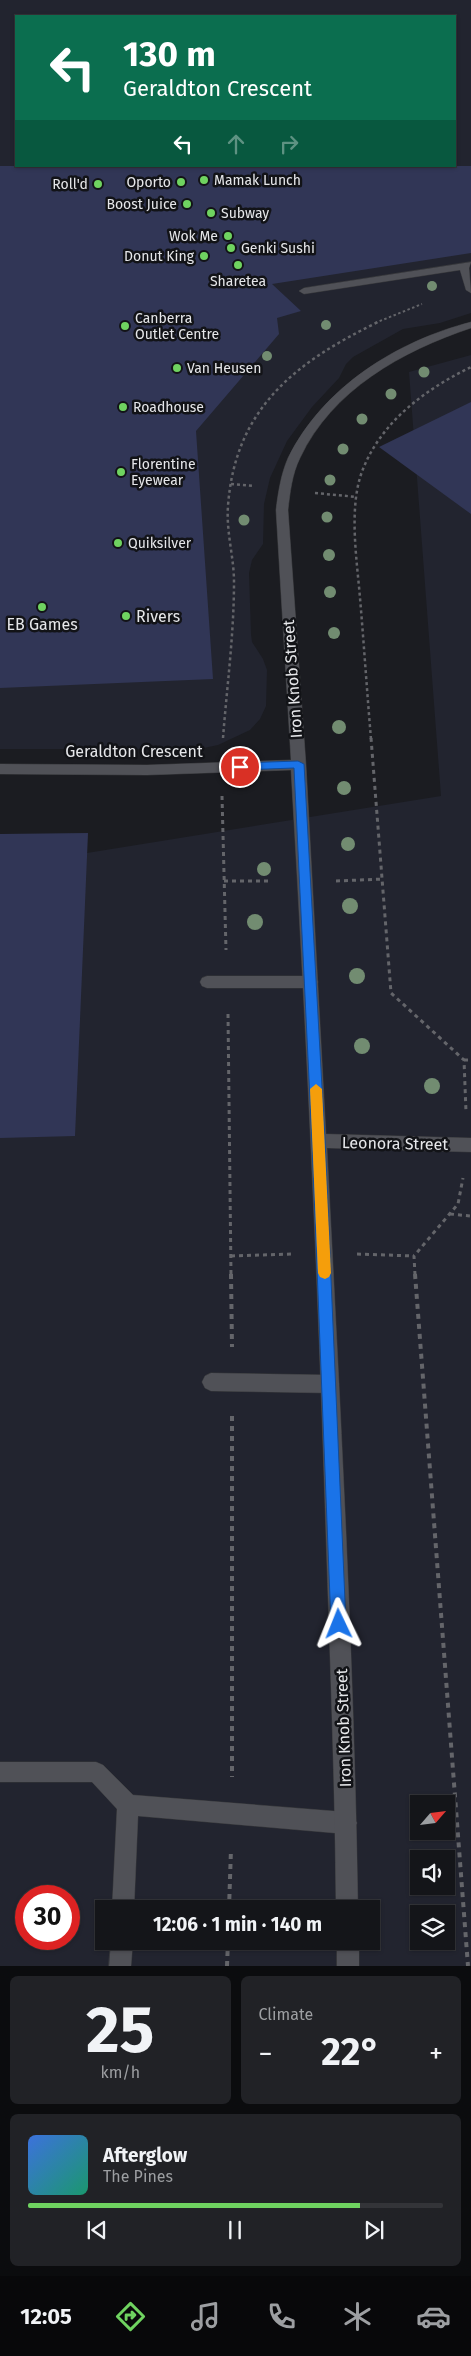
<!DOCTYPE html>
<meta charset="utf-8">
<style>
body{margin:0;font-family:"Fira Sans",sans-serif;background:#212226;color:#f1f3f6;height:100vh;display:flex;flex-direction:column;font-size:19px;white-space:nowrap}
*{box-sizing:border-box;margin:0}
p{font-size:16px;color:#9d9fa2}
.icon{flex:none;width:28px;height:28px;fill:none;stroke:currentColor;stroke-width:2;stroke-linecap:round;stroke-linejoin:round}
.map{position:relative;height:1966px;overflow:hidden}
.side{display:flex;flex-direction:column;gap:10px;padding:10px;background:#0b0c0e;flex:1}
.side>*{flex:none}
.top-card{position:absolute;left:15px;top:15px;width:441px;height:152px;border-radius:0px;box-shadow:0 1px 4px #0004,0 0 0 1px #333438;background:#0b6e4f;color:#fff;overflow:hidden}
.needle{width:32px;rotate:62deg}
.controls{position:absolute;left:410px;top:1795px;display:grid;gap:10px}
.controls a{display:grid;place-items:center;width:45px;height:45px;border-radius:0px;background:#141519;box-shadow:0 1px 4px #0004,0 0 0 1px #333438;font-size:25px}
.speed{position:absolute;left:15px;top:1885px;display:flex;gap:10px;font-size:25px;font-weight:700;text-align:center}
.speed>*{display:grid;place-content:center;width:65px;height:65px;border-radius:50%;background:#141519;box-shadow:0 1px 4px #0004,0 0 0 1px #333438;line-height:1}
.speed .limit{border:8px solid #d22;background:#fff;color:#111}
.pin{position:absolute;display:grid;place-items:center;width:42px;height:42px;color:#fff;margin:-21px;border:2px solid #fff;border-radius:50%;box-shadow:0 1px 5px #0007}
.me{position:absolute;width:55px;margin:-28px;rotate:358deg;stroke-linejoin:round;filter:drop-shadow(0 0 4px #0008)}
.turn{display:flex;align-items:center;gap:18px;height:105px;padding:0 25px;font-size:22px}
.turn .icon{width:65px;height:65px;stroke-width:2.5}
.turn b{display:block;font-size:35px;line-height:42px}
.lanes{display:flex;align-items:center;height:48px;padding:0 25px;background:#0003;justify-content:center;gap:25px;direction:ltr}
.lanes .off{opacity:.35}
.big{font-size:38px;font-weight:700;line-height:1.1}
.side .tile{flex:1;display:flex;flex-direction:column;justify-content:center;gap:8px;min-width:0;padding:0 18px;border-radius:8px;background:#212226}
.side .dial{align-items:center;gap:0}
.dial b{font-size:65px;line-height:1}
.song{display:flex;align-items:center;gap:15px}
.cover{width:60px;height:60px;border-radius:8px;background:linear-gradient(135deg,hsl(220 70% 55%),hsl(160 70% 35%))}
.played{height:5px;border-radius:2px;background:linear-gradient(90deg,#6fd360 80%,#333438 80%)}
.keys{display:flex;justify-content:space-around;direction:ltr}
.heat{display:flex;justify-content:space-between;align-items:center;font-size:28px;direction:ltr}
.side .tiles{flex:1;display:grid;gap:10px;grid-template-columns:1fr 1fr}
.tile:last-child{grid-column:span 2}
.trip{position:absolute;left:95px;top:1900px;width:285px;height:50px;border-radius:0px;background:#141519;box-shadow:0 1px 4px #0004,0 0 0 1px #333438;font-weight:700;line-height:50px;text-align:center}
.dock{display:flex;height:80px;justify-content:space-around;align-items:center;background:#08080a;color:#9d9fa2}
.dock .icon{width:35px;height:35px}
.dock .on{color:#6fd360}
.dock b{font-size:22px;color:#f1f3f6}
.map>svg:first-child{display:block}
.built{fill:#22242f;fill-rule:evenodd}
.building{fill:#313656}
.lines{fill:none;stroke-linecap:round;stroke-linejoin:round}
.lane-casing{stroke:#37383b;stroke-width:1}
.street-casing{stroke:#37383b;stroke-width:1}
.path-far3{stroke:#64656a;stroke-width:2;stroke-dasharray:2.5 2.5;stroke-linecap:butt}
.path-far2{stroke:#64656a;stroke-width:2.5;stroke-dasharray:3 3;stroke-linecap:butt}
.path-far1{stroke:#64656a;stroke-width:3;stroke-dasharray:4 4;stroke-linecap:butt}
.path{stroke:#64656a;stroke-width:4;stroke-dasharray:5 5;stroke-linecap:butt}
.lane{fill:#505157;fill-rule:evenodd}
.street{fill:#505157;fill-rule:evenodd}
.tree{fill:#728c71}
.route{fill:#1a73e8;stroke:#114b97}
.slow{fill:#f59e0b}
.poi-dot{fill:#6fd360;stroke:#121317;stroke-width:2}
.labels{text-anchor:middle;stroke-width:5;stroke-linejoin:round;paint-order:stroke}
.far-poi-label{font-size:14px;fill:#e6e7ea;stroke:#121317;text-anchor:start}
.poi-label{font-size:16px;fill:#e6e7ea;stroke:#121317;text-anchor:start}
.street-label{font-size:16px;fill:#e6e7ea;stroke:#121317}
</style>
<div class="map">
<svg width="471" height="1966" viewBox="0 0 471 1966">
<rect width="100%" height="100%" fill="#1b1c21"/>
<g class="built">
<path d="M 0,0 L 471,0 L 471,313 L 440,323 L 403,329 L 353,357 L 346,364 L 339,378 L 312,407 L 287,441 L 270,478 L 264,504 L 263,544 L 252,560 L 249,573 L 251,634 L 252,642 L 263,659 L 267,670 L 266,706 L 260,719 L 250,730 L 218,745 L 199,749 L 0,749 ZM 16,16 L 455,16 L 455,166 L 16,166 Z"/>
<path d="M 471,355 L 471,1966 L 0,1966 L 0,867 L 441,796 L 409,372 ZM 419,1804 L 446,1804 L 446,1831 L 419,1831 ZM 419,1859 L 446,1859 L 446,1886 L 419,1886 ZM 26,1896 L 69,1896 L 69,1939 L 26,1939 ZM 104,1909 L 371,1909 L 371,1941 L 104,1941 ZM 419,1914 L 446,1914 L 446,1941 L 419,1941 Z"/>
</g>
<g class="building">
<path d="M 0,166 L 471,166 L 471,253 L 272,284 L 301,311 L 277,318 L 279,334 L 196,431 L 213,679 L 0,688 Z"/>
<path d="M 471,402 L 471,514 L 379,447 Z"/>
<path d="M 88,833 L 75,1136 L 0,1138 L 0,834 Z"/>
</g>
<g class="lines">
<defs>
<g id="lane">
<path d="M 471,262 L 469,268 L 471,293 L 466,290 L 460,270 L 304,294 L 299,291 L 304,288 Z"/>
<path d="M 207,976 L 311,976 L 316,978 L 318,982 L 316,986 L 311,988 L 207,988 L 202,986 L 200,982 L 202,978 Z"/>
<path d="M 211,1373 L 330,1375 L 336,1378 L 339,1384 L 336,1390 L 330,1393 L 211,1391 L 205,1388 L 202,1382 L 205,1376 Z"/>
<path d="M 0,1762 L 96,1762 L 103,1765 L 133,1795 L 346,1812 L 353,1816 L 357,1823 L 353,1830 L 346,1834 L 138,1816 L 134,1909 L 112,1909 L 117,1809 L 92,1782 L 0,1782 Z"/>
<path d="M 111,1941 L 133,1941 L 131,1966 L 109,1966 Z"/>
</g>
<g id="street">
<path d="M 471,322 L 471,328 C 402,351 332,390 300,458 C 292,474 290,493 288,510 L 306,765 L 326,1134 L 471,1138 L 471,1152 L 327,1148 C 340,1402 354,1655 358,1909 L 336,1909 C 335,1785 330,1661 326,1537 C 318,1281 306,1026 291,770 L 147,775 L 0,774 L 0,764 L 147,765 L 291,760 L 276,510 C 278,493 281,474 288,458 C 323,387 397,341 471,322 Z"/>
<rect x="337" y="1941" width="22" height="25"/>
</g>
</defs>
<use href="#lane" class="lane-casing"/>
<use href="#street" class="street-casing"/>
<path class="path-far3" d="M 375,323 L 422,304"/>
<g class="path-far2">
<path d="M 231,484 L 254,486"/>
<path d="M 315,493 L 357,497"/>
<path d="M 223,738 C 227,686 234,634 234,582 C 234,557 226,532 228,506 C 235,408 296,362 378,322"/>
<path d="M 371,739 C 367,692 364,645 360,598 C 357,560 348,506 363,469 C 382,421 426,389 471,367"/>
</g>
<g class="path-far1">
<path d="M 371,738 L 391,993 L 464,1060 L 466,1112"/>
<path d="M 222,796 L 226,950"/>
<path d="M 224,881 L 272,881"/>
<path d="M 336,881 L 383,879"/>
<path d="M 228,1014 L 231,1275"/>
<path d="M 464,1060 L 471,1060"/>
<path d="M 450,1214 L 471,1216"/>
<path d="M 357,1254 L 414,1256"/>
<path d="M 231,1256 L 291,1254"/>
<path d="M 415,1275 L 414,1256 L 458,1204 L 463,1178"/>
</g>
<g class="path">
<path d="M 231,1274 L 232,1347"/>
<path d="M 415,1274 L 468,1966"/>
<path d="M 232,1416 L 232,1777"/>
<path d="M 229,1909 L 231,1849"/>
<path d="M 227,1966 L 228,1941"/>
</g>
<use href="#lane" class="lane"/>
<use href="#street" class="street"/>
</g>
<g class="tree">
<circle cx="432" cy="286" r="5"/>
<circle cx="326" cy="325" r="5"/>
<circle cx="267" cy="356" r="5"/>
<circle cx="424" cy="372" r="5.5"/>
<circle cx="391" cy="394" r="5.5"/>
<circle cx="362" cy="419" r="5.5"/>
<circle cx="343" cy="449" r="5.5"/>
<circle cx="330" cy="480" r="5.5"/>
<circle cx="327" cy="517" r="5.5"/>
<circle cx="244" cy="520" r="5.5"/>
<circle cx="329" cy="555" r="6"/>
<circle cx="330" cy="592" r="6"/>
<circle cx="334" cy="633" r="6"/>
<circle cx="339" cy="727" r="7"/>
<circle cx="344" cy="788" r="7"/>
<circle cx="348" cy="844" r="7"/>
<circle cx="264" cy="869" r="7"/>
<circle cx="350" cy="906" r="8"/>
<circle cx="255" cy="922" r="8"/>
<circle cx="357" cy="976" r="8"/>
<circle cx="362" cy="1046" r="8"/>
<circle cx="432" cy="1086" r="8"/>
</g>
<path class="route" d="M 298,761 L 304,764 L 325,1141 L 346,1624 L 344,1629 L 339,1631 L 333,1629 L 331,1624 L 312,1141 L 294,768 L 240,770 L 234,767 L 240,763 Z"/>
<path class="slow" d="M 316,1084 L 322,1089 L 331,1273 L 329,1277 L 325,1279 L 320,1277 L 318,1273 L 310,1089 Z"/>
<g class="poi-dot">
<circle cx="204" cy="180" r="5"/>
<circle cx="181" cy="182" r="5"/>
<circle cx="98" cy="184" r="5"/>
<circle cx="187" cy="204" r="5"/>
<circle cx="211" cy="213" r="5"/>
<circle cx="228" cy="236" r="5"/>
<circle cx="231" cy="248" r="5"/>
<circle cx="204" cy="256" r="5"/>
<circle cx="238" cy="265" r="5"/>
<circle cx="125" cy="326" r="5"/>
<circle cx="177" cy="368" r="5"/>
<circle cx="123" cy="407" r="5"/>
<circle cx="121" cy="472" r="5"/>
<circle cx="118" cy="543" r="5"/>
<circle cx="42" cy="607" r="5"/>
<circle cx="126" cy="616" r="5"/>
</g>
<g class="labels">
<g class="far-poi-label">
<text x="214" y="185">Mamak Lunch</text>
<text x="171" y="187" text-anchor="end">Oporto</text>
<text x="88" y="189" text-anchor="end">Roll'd</text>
<text x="177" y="209" text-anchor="end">Boost Juice</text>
<text x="221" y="218">Subway</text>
<text x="218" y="241" text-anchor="end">Wok Me</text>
<text x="241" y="253">Genki Sushi</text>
<text x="194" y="261" text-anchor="end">Donut King</text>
<text x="238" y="286" text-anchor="middle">Sharetea</text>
<text x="135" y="323">Canberra<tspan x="135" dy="16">Outlet Centre</tspan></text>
<text x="187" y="373">Van Heusen</text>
<text x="133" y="412">Roadhouse</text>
<text x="131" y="469">Florentine<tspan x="131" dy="16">Eyewear</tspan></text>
<text x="128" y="548">Quiksilver</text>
</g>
<g class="poi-label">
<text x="136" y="622">Rivers</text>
<text x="42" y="630" text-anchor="middle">EB Games</text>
</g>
<g class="street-label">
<text transform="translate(292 679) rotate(-94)" y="6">Iron Knob Street</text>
<text x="134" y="757">Geraldton Crescent</text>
<text transform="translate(395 1143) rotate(1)" y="6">Leonora Street</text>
<text transform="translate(343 1728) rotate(-92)" y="6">Iron Knob Street</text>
</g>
</g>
</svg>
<div class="controls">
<a><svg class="needle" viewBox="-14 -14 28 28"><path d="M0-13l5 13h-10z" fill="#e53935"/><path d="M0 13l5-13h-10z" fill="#9d9fa2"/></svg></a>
<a><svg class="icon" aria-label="sound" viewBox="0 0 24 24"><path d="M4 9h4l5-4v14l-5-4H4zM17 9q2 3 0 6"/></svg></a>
<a><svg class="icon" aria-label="layers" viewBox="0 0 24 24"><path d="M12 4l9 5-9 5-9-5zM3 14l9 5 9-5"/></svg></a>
</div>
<div class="speed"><div class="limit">30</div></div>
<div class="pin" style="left:240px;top:767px;background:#d93025"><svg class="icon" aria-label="arrive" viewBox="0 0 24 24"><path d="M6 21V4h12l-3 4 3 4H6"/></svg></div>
<svg class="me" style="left:339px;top:1624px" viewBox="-20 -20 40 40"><path d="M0-17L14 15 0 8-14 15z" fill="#1a73e8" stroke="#fff" stroke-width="4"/></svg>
<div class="trip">12:06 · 1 min · 140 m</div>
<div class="top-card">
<div class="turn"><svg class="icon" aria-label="left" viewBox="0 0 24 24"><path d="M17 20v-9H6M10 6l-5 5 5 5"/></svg><div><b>130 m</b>Geraldton Crescent</div></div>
<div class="lanes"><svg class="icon" aria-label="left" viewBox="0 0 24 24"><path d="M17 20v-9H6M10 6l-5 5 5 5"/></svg><svg class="icon off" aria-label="ahead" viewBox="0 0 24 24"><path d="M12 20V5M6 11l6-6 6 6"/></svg><svg class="icon off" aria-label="right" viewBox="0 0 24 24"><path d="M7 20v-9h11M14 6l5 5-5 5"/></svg></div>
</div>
</div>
<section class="side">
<div class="tiles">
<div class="tile dial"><b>25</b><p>km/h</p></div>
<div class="tile"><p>Climate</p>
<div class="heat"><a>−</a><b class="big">22°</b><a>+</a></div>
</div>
<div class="tile">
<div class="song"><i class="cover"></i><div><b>Afterglow</b><p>The Pines</p></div></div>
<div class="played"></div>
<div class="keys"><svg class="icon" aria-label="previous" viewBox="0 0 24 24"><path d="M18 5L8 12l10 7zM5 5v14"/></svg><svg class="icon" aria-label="pause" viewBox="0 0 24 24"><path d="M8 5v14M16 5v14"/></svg><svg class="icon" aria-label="next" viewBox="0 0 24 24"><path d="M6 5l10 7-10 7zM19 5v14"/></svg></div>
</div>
</div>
</section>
<nav class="dock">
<b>12:05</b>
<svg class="icon on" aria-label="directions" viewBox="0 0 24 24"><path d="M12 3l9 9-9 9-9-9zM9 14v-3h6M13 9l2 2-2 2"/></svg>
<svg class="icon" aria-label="music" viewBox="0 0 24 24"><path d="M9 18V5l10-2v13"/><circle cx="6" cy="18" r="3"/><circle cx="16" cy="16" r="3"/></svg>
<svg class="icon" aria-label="phone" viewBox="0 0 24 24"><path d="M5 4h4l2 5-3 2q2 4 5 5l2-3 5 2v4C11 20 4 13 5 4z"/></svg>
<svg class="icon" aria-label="climate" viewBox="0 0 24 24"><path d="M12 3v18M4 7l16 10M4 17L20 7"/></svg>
<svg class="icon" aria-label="car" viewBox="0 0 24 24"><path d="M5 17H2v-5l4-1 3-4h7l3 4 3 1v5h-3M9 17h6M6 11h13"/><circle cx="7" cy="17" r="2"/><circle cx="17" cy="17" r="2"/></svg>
</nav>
